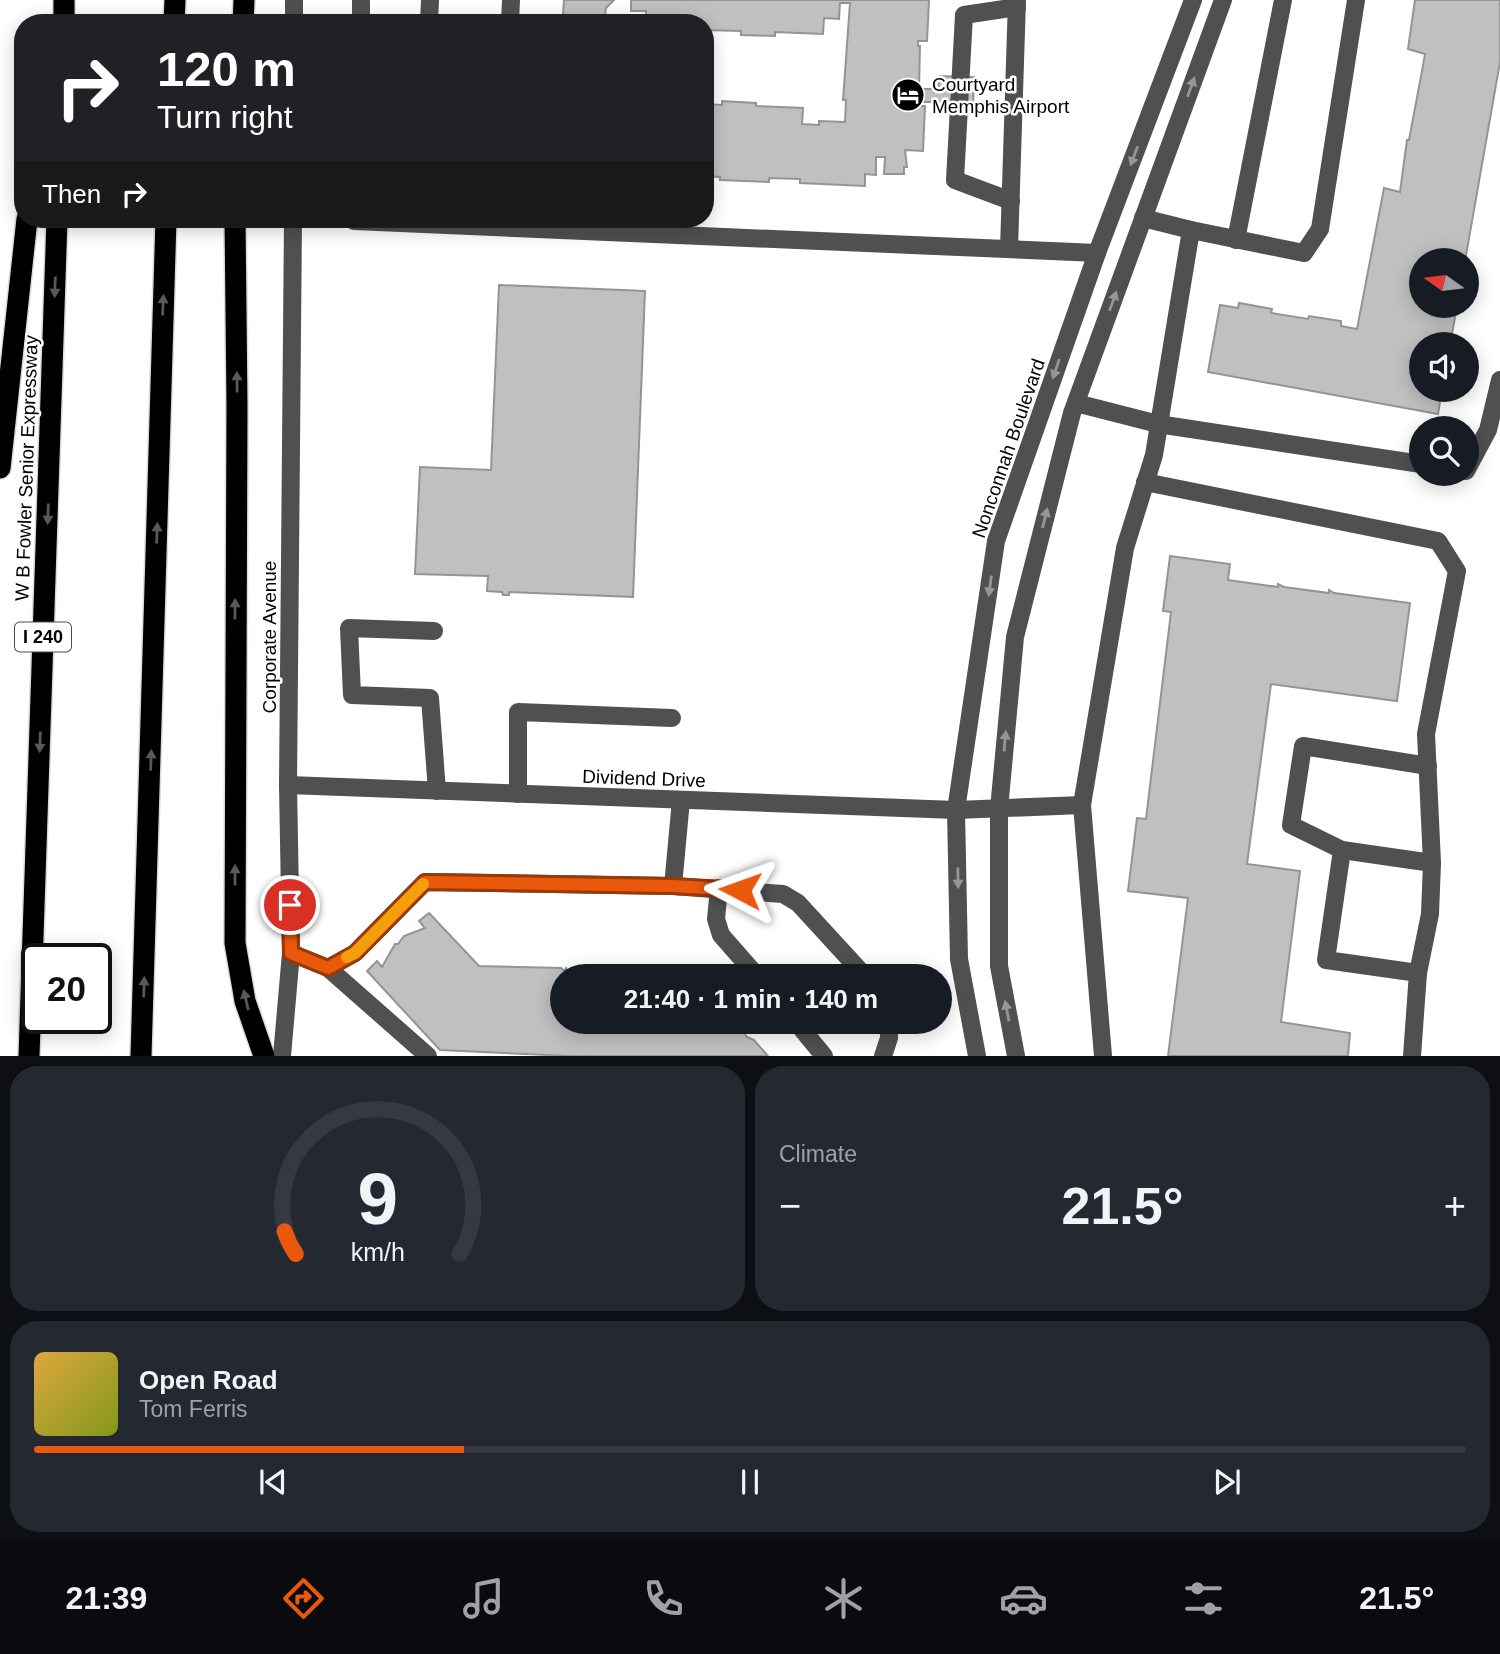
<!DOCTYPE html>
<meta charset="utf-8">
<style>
body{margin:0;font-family:Helvetica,sans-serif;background:#242831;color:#f1f3f6;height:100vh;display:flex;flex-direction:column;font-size:26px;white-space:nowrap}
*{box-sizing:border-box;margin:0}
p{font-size:23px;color:#9ea1a6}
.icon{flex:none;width:38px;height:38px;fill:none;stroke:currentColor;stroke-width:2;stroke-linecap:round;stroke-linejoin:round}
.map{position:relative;height:1056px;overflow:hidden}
.sheet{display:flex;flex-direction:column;gap:10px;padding:10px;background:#0d0f14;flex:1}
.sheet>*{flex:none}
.guide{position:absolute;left:14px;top:14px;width:700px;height:214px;border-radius:28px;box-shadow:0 4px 18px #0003;background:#202124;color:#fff;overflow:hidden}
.needle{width:46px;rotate:284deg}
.buttons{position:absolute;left:1409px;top:248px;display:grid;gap:14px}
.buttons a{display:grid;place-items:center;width:70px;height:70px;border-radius:50%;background:#171b24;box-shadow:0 4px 18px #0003;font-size:35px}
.speed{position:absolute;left:21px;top:943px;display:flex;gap:14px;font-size:35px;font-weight:700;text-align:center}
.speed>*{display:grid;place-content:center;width:91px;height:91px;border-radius:50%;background:#171b24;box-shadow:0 4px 18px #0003;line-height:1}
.speed .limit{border:4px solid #111;border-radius:10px;background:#fff;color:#111}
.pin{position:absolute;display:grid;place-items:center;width:60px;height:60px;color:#fff;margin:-30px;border:4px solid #fff;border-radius:50%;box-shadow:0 2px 7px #0007}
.me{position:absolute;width:77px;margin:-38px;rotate:274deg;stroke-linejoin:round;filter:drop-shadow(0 0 5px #0008)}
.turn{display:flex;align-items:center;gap:24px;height:147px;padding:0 28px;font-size:32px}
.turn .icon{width:91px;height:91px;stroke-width:2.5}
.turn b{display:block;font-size:49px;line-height:60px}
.then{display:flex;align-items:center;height:66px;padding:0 28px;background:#0003;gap:14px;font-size:26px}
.big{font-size:52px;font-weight:800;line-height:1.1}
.sheet .widget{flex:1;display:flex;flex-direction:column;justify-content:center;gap:10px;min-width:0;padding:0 24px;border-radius:28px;background:#242831}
.sheet .dial{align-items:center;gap:0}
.dial svg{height:182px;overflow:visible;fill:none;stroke:#363941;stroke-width:7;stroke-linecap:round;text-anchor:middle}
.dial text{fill:#f1f3f6;stroke:none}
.song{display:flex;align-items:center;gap:21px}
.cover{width:84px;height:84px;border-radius:10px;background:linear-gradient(135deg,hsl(40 70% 55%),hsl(70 70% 35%))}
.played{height:7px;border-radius:4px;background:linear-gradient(90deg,#ea580c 30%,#363941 30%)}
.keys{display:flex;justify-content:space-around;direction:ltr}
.heat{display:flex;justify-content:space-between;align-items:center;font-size:38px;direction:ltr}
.sheet .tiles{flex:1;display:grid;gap:10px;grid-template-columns:1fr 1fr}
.widget:last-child{grid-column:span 2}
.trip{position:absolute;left:550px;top:964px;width:402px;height:70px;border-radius:35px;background:#171b24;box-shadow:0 4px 18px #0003;font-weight:800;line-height:70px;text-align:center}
.dock{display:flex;height:112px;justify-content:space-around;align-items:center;background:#090b0e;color:#9ea1a6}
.dock .icon{width:49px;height:49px}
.dock .active{color:#ea580c}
.dock b{font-size:32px;color:#f1f3f6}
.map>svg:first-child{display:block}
.building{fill:#c0c0c0;stroke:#949494;stroke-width:2}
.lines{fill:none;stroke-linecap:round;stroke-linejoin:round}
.highway-casing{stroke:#dbdbdb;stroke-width:24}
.minor{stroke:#505050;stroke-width:18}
.highway{stroke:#000;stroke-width:21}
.oneway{fill:#969696}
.oneway2{fill:#595959}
.route-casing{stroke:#983908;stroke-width:18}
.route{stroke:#ea580c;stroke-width:12}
.slow{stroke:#f59e0b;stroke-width:12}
.labels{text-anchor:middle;stroke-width:5;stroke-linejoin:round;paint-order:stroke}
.shield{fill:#fff;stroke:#4c4c4c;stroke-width:2}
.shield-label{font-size:18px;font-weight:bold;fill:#000}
.poi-label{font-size:19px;fill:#000;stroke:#fff;text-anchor:start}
.street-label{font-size:19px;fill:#000;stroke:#fff}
</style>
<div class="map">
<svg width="1500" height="1056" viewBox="0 0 1500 1056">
<rect width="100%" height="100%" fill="#fff"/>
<g class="building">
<path d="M 564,0 L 614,0 L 606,8 L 605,16 L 623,17 L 622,23 L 566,23 L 567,16 L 563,15 Z"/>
<path d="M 631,0 L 929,0 L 927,41 L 918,41 L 918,46 L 920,46 L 919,89 L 938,89 L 939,76 L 974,77 L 973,113 L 937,111 L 938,102 L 916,102 L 916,106 L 925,106 L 923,151 L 905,150 L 907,167 L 904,167 L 904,174 L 884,174 L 885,157 L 876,157 L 876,175 L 865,174 L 865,186 L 800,183 L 800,179 L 769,178 L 769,182 L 720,180 L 720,177 L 705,176 L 705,104 L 722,105 L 722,101 L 756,103 L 756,106 L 803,108 L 802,124 L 819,125 L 819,121 L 845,122 L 846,100 L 843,100 L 850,3 L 840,3 L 839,19 L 824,18 L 823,34 L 775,32 L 775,36 L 741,35 L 741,31 L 705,30 L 705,23 L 646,23 L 646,11 L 631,11 Z"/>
<path d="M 1415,0 L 1500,0 L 1500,62 L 1465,261 L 1421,261 L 1421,306 L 1457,306 L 1450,345 L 1421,345 L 1421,390 L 1442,390 L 1438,414 L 1208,372 L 1220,305 L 1238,308 L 1239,303 L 1272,309 L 1271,313 L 1308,319 L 1309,316 L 1341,321 L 1341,326 L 1357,329 L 1384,188 L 1400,192 L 1407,140 L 1409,140 L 1422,71 L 1425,54 L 1408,49 Z"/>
<path d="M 499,285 L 645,291 L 633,597 L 509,592 L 509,595 L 503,595 L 502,592 L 487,591 L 488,576 L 415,574 L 420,467 L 491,470 Z"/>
<path d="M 1170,556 L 1230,564 L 1228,580 L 1278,587 L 1278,584 L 1284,587 L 1329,593 L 1329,590 L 1334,593 L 1410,603 L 1397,701 L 1271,684 L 1247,864 L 1300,871 L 1281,1022 L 1350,1033 L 1348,1056 L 1168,1056 L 1188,898 L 1128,891 L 1137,818 L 1146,819 L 1171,612 L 1163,611 Z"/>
<path d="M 429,913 L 479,966 L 561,968 L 564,971 L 566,968 L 568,971 L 571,969 L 599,972 L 601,970 L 603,972 L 690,972 L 694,976 L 562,976 L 562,1022 L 736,1022 L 747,1037 L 754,1040 L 768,1056 L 569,1056 L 440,1050 L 367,971 L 377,961 L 382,967 L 395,944 L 398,944 L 404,936 L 425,928 L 419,921 Z"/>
</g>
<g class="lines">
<defs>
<g id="highway">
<path d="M 64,23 L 64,0"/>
<path d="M 174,23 L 175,0"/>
<path d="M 243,23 L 244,0"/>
<path d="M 235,219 L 237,405 L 235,943 L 245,1001 L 264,1056"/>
<path d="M 0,468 L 27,219"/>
<path d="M 29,1056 L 57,219"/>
<path d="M 141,1056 L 166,219"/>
</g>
</defs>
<use href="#highway" class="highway-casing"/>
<g class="minor">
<path d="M 294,23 L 294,0"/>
<path d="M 361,23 L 361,0"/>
<path d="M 429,23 L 430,0"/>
<path d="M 510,23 L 511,0"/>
<path d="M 1011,201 L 955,180 L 964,15 L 1017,7"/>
<path d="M 1143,218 L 1191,230"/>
<path d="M 354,219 L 354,221 L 1097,253"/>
<path d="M 1236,240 L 1283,0"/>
<path d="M 1009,249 L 1017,0"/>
<path d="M 1076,403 L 1158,424 L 1421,464"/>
<path d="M 1466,471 L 1488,430 L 1500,380"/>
<path d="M 1145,482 L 1438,541 L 1457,571 L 1426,734 L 1432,863 L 1430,914 L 1418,973 L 1412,1056"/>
<path d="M 434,631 L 349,628 L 352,695 L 430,698 L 437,791"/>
<path d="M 1428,766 L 1303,746 L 1291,825 L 1342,850 L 1432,863"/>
<path d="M 288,785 L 956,810 L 1082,805"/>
<path d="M 518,794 L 518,712 L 672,718"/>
<path d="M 1342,850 L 1326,960 L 1418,973"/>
<path d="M 673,886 L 783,894 L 798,903 L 865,976"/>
<path d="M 719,888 L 716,919 L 721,935 L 757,976"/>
<path d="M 291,953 L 328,968 L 355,953 L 425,882 L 673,886 L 681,800"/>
<path d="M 328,968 L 428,1056"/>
<path d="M 796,1022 L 824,1056"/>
<path d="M 282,1056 L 291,953 L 288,785 L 293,219"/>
<path d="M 883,1056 L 889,1038 L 889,1022"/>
<path d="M 977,1056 L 959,959 L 956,810 L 996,541 L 1097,253 L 1193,0"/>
<path d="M 1016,1056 L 999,966 L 999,809 L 1015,637 L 1072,413 L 1223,0"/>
<path d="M 1103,1056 L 1082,805 L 1125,548 L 1154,455 L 1191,230 L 1304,253 L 1320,229 L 1356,0"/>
</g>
<use href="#highway" class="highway"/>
</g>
<defs><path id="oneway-solid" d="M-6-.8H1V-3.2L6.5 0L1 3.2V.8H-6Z" transform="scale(1.75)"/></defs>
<g class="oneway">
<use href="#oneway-solid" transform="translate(1191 87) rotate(-70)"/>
<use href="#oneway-solid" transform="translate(1134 156) rotate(111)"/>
<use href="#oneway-solid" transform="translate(1113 301) rotate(-70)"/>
<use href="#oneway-solid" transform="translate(1056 369) rotate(109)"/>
<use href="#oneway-solid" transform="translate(1045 518) rotate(-76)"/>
<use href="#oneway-solid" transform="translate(990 586) rotate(98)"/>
<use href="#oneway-solid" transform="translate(1005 741) rotate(-85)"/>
<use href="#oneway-solid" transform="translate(958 878) rotate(89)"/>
<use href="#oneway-solid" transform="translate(1007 1011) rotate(-101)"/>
</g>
<g class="oneway2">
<use href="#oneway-solid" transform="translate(55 287) rotate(92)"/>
<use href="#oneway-solid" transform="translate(163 305) rotate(-88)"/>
<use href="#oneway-solid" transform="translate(237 382) rotate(-91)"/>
<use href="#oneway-solid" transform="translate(48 514) rotate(92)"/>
<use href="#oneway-solid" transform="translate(157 533) rotate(-88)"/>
<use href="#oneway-solid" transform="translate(235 609) rotate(-89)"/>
<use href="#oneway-solid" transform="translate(40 742) rotate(92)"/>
<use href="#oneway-solid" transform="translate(151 760) rotate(-88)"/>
<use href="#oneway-solid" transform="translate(235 875) rotate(-90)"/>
<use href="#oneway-solid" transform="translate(144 987) rotate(-88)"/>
<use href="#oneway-solid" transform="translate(246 1000) rotate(-103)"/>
</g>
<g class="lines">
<defs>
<path id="route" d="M 290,905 L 291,953 L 328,968 L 355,953 L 425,882 L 673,886 L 740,890"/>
</defs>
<use href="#route" class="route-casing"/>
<use href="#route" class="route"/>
<path class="slow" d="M 347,957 L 355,953 L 423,884"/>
</g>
<defs>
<symbol id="hotel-disc" viewBox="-11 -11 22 22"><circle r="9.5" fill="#000" stroke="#fff"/><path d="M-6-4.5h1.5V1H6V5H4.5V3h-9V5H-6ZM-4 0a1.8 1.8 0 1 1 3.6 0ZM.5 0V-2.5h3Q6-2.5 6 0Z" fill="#fff"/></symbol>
</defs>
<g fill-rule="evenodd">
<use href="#hotel-disc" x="889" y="76" width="38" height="38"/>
</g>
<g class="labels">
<rect class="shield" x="15" y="622.5" width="56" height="29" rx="5"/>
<g class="shield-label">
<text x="43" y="643">I 240</text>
</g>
<g class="poi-label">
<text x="932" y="91">Courtyard<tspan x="932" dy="22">Memphis Airport</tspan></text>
</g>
<g class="street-label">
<text transform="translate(1008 448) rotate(-71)" y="7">Nonconnah Boulevard</text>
<text transform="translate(26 468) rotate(-88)" y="7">W B Fowler Senior Expressway</text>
<text transform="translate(269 637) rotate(-90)" y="7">Corporate Avenue</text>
<text transform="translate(644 778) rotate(2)" y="7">Dividend Drive</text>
</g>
</g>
</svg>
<div class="buttons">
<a><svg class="needle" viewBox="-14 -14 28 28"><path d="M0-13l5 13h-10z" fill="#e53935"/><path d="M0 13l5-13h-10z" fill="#9ea1a6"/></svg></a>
<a><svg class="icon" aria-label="sound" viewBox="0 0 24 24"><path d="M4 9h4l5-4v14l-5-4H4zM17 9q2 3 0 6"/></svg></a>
<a><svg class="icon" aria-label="search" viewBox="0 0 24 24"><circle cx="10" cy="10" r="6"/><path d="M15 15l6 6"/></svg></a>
</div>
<div class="speed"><div class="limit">20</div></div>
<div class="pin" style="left:290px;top:905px;background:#d93025"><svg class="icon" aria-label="arrive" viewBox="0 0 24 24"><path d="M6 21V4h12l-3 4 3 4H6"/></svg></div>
<svg class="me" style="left:740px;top:890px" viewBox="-20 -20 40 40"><path d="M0-17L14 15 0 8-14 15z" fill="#ea580c" stroke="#fff" stroke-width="4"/></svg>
<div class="trip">21:40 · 1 min · 140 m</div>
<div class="guide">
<div class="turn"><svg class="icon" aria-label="right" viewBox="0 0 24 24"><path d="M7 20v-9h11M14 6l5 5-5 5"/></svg><div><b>120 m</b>Turn right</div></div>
<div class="then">Then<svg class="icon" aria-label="right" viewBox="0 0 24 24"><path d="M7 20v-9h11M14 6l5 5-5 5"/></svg></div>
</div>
</div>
<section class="sheet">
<div class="tiles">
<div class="widget dial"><svg viewBox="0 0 100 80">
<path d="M14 69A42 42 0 1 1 86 69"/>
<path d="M14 69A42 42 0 0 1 9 59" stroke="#ea580c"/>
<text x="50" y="56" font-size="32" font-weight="700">9</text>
<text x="50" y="72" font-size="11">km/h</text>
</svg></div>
<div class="widget"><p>Climate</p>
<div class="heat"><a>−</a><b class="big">21.5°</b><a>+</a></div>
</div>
<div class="widget">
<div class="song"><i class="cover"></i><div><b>Open Road</b><p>Tom Ferris</p></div></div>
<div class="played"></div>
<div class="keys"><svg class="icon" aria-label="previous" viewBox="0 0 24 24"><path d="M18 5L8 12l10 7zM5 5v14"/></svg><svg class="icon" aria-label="pause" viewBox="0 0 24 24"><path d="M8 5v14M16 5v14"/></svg><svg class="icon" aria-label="next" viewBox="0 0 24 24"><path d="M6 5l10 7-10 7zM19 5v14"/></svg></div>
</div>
</div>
</section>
<nav class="dock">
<b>21:39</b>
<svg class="icon active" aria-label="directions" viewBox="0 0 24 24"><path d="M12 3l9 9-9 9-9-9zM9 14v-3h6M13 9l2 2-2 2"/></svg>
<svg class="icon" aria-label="music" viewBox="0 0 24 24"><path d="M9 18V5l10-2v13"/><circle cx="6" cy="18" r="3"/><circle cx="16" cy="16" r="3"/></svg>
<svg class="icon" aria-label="phone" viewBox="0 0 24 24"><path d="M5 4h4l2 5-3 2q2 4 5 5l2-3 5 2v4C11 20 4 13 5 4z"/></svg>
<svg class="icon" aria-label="climate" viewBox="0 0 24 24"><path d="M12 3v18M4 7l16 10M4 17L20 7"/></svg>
<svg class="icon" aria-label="car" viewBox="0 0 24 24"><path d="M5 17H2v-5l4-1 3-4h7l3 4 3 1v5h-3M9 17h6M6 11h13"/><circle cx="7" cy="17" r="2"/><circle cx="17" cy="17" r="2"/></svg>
<svg class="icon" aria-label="filters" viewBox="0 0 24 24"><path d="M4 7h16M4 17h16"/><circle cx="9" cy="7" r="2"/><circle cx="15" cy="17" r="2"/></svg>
<b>21.5°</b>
</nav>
